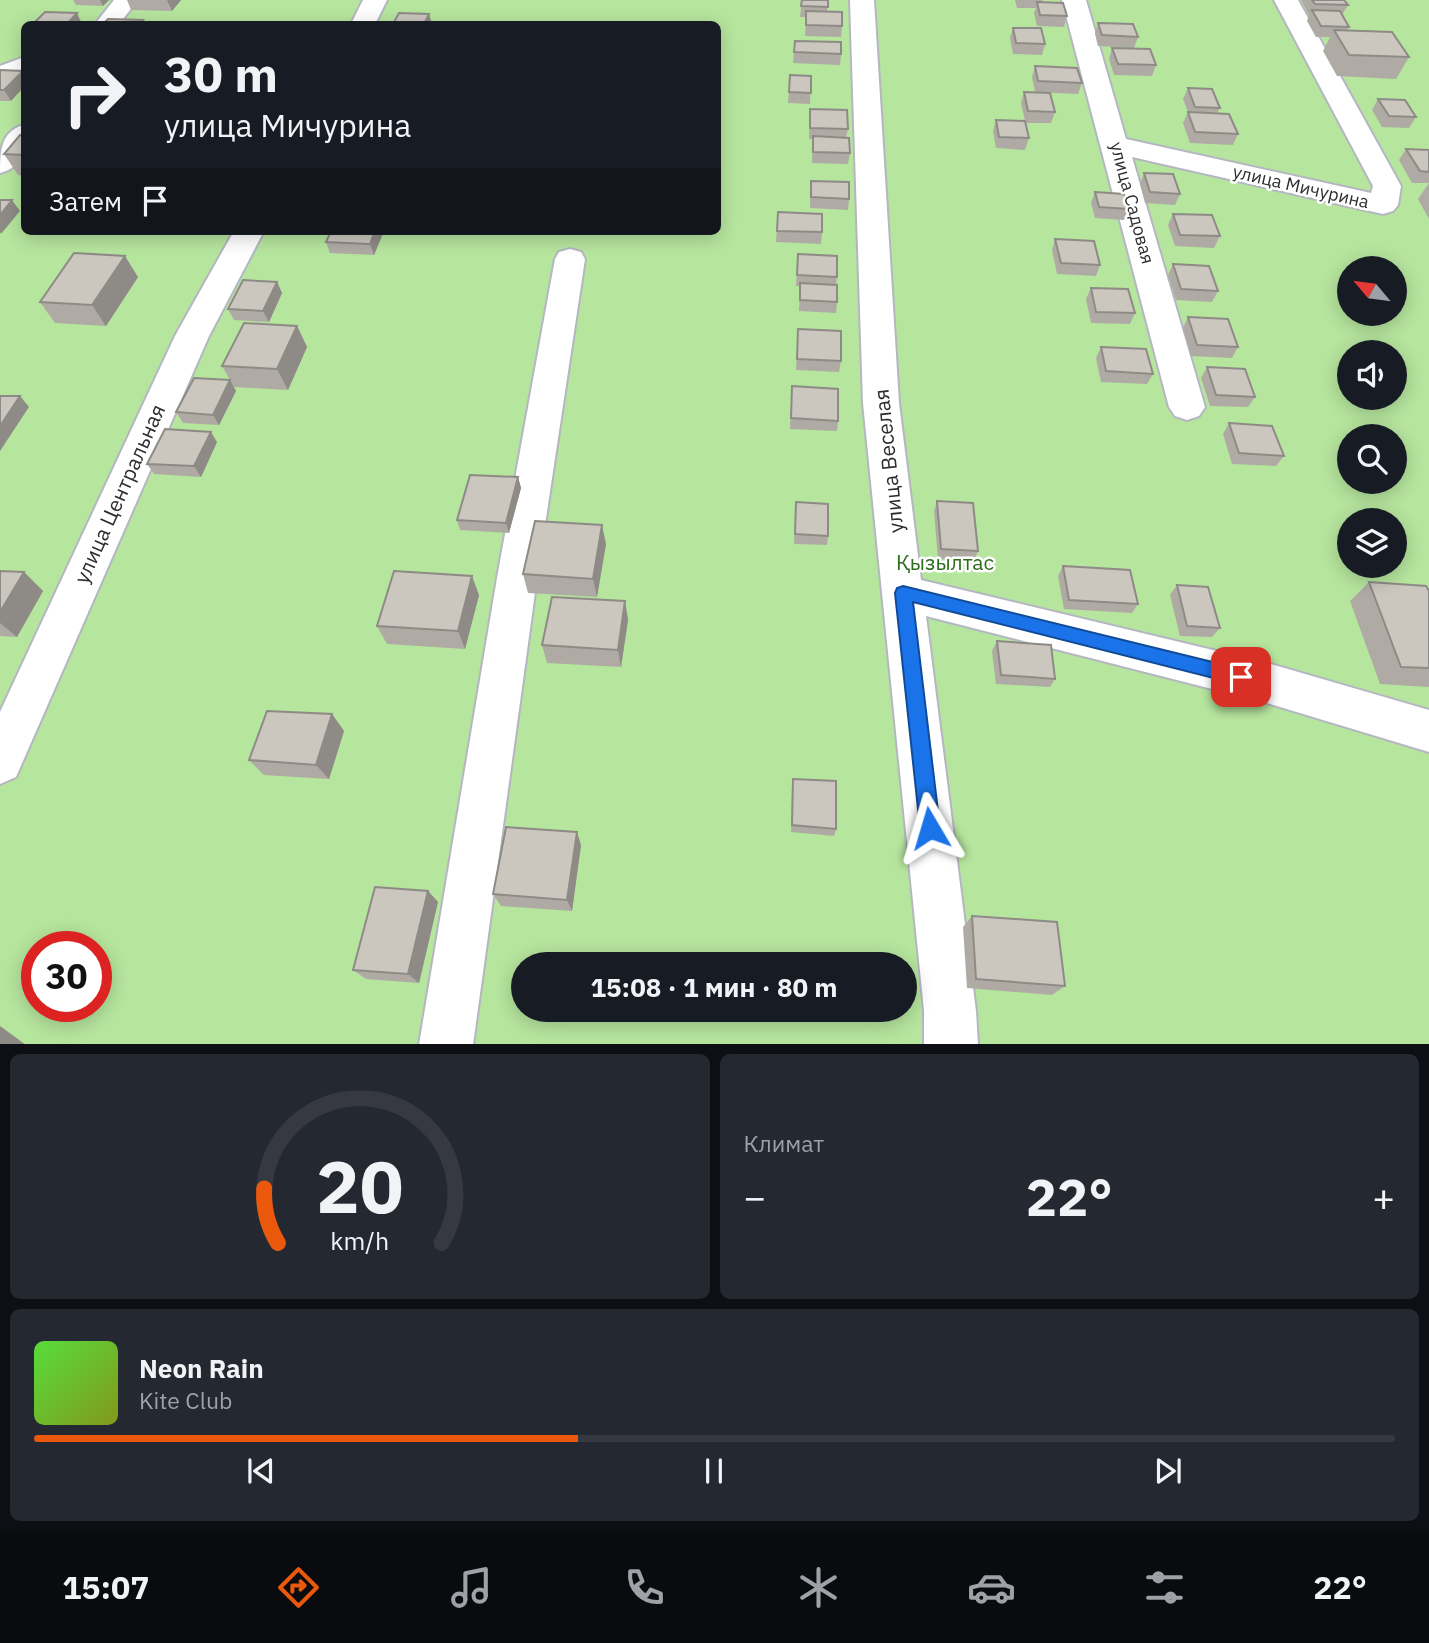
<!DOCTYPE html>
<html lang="ru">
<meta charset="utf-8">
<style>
body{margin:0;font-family:"IBM Plex Sans",sans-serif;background:#242831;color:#f1f3f6;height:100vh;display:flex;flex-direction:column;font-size:26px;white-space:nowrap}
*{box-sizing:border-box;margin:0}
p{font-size:23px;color:#9ea1a6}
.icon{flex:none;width:38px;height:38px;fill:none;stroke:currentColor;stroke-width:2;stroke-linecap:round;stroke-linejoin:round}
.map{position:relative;height:1044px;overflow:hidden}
.side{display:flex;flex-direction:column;gap:10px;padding:10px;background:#0d0f14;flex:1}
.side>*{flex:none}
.top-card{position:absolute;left:21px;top:21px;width:700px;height:214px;border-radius:10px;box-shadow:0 4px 18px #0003;background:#171b24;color:#f1f3f6;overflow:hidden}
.needle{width:46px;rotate:299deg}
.controls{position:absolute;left:1337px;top:256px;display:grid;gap:14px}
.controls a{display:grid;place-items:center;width:70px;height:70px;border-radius:50%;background:#171b24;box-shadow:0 4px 18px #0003;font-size:35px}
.speed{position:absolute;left:21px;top:931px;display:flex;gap:14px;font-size:35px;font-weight:700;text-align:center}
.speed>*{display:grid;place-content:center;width:91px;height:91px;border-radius:50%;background:#171b24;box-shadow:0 4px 18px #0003;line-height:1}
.speed .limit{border:10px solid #d22;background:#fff;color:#111}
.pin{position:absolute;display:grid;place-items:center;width:60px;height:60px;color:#fff;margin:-30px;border-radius:14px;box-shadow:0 4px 10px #0006}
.me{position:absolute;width:77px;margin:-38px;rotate:353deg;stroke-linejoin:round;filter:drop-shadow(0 0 5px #0008)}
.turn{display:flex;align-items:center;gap:24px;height:147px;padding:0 28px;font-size:32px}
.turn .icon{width:91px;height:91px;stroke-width:2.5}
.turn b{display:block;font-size:49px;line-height:60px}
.then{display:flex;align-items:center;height:66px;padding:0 28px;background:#0003;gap:14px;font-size:26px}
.big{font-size:52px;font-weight:700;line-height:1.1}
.side .widget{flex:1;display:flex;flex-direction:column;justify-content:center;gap:10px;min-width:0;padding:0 24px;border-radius:10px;background:#242831}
.side .dial{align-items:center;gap:0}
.dial svg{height:182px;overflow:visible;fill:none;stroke:#363941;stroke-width:7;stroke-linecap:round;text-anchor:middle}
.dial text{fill:#f1f3f6;stroke:none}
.song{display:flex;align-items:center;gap:21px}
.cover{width:84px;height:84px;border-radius:10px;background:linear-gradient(135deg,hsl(110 70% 55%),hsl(70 70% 35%))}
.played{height:7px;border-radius:4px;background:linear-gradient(90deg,#ea580c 40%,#363941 40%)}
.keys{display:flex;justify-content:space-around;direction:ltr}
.heat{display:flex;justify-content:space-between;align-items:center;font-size:38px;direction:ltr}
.side .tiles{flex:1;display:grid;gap:10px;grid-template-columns:1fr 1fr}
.widget:last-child{grid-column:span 2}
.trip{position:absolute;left:511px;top:952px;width:406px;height:70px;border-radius:35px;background:#171b24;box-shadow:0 4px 18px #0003;font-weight:700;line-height:70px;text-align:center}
.menu{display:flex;height:112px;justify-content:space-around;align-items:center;background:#090b0e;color:#9ea1a6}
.menu .icon{width:49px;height:49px}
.menu .current{color:#ea580c}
.menu b{font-size:32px;color:#f1f3f6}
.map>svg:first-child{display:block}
.green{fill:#b6e59e;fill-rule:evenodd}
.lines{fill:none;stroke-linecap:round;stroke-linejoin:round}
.minor-casing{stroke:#b4b7c1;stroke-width:4}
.minor{fill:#fff;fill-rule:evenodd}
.wall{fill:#afaba4}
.shaded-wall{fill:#8e8b86}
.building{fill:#cbc7bf;stroke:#8e8b86;stroke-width:2}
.route{fill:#1a73e8;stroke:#114b97;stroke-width:2}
.labels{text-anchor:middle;stroke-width:5;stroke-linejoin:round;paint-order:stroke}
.far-street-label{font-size:18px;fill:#2e2e2e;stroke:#fff}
.street-label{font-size:21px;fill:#2e2e2e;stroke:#fff}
.park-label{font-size:21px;fill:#2c6e1b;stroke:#fff}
</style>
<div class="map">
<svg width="1429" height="1045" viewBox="0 0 1429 1045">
<rect width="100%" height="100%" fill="#efe9e1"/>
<path class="green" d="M 0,0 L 1429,0 L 1429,1044 L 0,1045 ZM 24,24 L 718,24 L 718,231 L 24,231 ZM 1349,268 L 1395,268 L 1395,313 L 1349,313 ZM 1349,352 L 1395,352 L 1395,397 L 1349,397 ZM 1349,436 L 1395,436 L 1395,481 L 1349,481 ZM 1349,520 L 1395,520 L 1395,565 L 1349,565 ZM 37,947 L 96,947 L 96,1006 L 37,1006 ZM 523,964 L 905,964 L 905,1010 L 523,1010 Z"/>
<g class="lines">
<defs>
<g id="minor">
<path d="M 114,0 L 138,0 L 119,24 L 95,24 Z"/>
<path d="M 363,0 L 387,0 L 375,24 L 351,24 Z"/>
<path d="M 850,0 L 874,0 L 899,403 L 921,580 L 1267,663 L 1429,710 L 1429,752 L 1267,703 L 926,616 L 976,1011 L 978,1045 L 924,1045 L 924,1011 L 863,403 Z"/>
<path d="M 1062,0 L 1086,0 L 1126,139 L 1371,193 L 1373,186 L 1274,0 L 1298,0 L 1401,186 L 1398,205 L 1393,211 L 1383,214 L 1132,157 L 1205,407 L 1199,416 L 1187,420 L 1175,416 L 1169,407 Z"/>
<path d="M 24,57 L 24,74 L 0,83 L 0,66 Z"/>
<path d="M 24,125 C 26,145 23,168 0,173 C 0,153 0,131 24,125 Z"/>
<path d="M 234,231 L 264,231 L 209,336 L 16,777 L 0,784 L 0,712 L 175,336 Z"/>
<path d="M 570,249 L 581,252 L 585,259 L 537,578 L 473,1045 L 419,1045 L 497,578 L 555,259 L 559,252 Z"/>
</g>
</defs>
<use href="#minor" class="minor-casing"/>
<use href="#minor" class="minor"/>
</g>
<g class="wall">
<path d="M 73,0 L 109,0 L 103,6 L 76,5 Z"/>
<path d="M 127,0 L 181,0 L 172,11 L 131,10 Z"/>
<path d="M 802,0 L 828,0 L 827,11 L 842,26 L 841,37 L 805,36 L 806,17 L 800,17 Z"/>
<path d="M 1015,0 L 1043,0 L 1042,2 L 1067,16 L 1064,27 L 1037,26 L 1034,13 L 1036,8 L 1017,8 Z"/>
<path d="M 1301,0 L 1344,0 L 1348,5 L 1342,15 L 1349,27 L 1348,30 L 1409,57 L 1396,79 L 1337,76 L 1323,51 L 1330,37 L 1316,37 L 1307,21 L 1309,15 Z"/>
<path d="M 1098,23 L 1138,37 L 1134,48 L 1098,46 L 1095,34 Z"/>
<path d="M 1013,28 L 1045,44 L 1042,55 L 1013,54 L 1010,38 Z"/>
<path d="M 795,41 L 841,54 L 840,65 L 793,63 Z"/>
<path d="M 1112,48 L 1156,65 L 1152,76 L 1114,75 L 1109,59 Z"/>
<path d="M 1035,66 L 1082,83 L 1078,94 L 1035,92 L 1032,77 Z"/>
<path d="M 0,70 L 11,101 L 0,101 Z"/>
<path d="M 790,76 L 811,76 L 810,104 L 788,103 Z"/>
<path d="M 1188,88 L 1220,108 L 1217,113 L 1238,134 L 1233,145 L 1190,143 L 1183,123 L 1188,112 L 1183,99 Z"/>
<path d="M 1024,92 L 1055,112 L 1051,123 L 1026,123 L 1029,138 L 1025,150 L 996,148 L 993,131 L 996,120 L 1025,121 L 1021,103 Z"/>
<path d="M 1378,99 L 1416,117 L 1409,128 L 1382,127 L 1372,110 Z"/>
<path d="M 810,109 L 848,129 L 846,138 L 850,153 L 848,164 L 812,163 L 813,139 L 809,139 Z"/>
<path d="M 24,135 L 24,176 L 18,175 L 4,154 Z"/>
<path d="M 1406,149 L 1429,150 L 1429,219 L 1418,199 L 1429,183 L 1412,183 L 1399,160 Z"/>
<path d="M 1144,173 L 1180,194 L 1175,205 L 1145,203 L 1140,184 Z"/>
<path d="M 811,181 L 849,199 L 848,210 L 810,208 Z"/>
<path d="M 1095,192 L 1128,209 L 1124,220 L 1095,218 L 1091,203 Z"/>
<path d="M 778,212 L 822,232 L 821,244 L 776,242 Z"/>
<path d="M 1173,214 L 1220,236 L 1214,248 L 1175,246 L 1168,225 Z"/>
<path d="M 384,231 L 374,255 L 330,253 L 326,242 Z"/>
<path d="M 1055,239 L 1100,265 L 1096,276 L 1057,274 L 1052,250 Z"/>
<path d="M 798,254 L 837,277 L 836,285 L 837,302 L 836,313 L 799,311 L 800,286 L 796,286 Z"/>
<path d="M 1173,264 L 1218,291 L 1212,302 L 1176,300 L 1168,275 Z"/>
<path d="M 138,277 L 106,326 L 55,323 L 40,302 Z"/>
<path d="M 277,282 L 282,293 L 269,322 L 234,320 L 228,309 Z"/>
<path d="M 1091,288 L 1135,313 L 1130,324 L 1091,323 L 1086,299 Z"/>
<path d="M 1188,317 L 1238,347 L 1232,358 L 1191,356 L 1183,328 Z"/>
<path d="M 297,326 L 307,347 L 288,390 L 234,387 L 222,366 Z"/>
<path d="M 798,329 L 841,361 L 839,372 L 796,370 Z"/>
<path d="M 1101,347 L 1153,374 L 1147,384 L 1101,382 L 1096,358 Z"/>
<path d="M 1207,367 L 1255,397 L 1248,407 L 1210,406 L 1201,378 Z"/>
<path d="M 230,380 L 236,391 L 219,425 L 183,423 L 176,412 Z"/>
<path d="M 792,386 L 838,421 L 837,431 L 790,429 Z"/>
<path d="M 1229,423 L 1284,456 L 1276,466 L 1232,464 L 1223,434 Z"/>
<path d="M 217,442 L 201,477 L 154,474 L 147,464 Z"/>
<path d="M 518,477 L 521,488 L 509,533 L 460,530 L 457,520 Z"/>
<path d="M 937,501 L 978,551 L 974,561 L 938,559 L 934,511 Z"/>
<path d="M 796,502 L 828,536 L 827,545 L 794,544 Z"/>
<path d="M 606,544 L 597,597 L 528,593 L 523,574 Z"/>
<path d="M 1063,566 L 1138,604 L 1132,613 L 1064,609 L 1058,576 Z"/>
<path d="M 0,571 L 24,572 L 43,591 L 17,637 L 0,636 Z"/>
<path d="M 1369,582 L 1429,591 L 1429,687 L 1380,684 L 1350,601 Z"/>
<path d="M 1177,585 L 1220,628 L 1212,637 L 1180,636 L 1170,595 Z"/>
<path d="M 479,595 L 465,649 L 387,644 L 377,626 Z"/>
<path d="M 625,601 L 628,620 L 621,667 L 547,663 L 542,645 Z"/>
<path d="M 997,641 L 1055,679 L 1050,687 L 996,684 L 992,651 Z"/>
<path d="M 332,714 L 344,731 L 329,779 L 264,775 L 249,760 Z"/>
<path d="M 793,779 L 836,829 L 834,836 L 791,832 L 792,786 Z"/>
<path d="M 581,845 L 572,911 L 501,906 L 493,894 Z"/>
<path d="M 428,891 L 438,902 L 419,983 L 366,979 L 353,970 Z"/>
<path d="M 972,916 L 1065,986 L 1052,995 L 967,988 L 963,927 Z"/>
</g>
<g class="shaded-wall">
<path d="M 100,0 L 109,0 L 103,6 Z"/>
<path d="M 167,0 L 181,0 L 172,11 Z"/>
<path d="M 77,13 L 82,24 L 67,24 Z"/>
<path d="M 429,14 L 432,24 L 424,24 Z"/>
<path d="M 23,71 L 24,74 L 24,87 L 11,101 L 4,90 Z"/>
<path d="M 12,200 L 20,211 L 1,234 L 0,232 L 0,215 Z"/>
<path d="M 375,231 L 384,231 L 374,255 L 370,244 Z"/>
<path d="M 125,256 L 138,277 L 106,326 L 92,305 Z"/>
<path d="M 277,282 L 282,293 L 269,322 L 263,311 Z"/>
<path d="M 297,326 L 307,347 L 288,390 L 277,369 Z"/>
<path d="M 230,380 L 236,391 L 219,425 L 213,415 Z"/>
<path d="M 20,396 L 29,407 L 0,451 L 0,426 Z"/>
<path d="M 211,432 L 217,442 L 201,477 L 194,466 Z"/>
<path d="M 518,477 L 521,488 L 509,533 L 506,523 Z"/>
<path d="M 602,525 L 606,544 L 597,597 L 593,579 Z"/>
<path d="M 24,572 L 43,591 L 17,637 L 0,623 L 0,612 Z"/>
<path d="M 472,576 L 479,595 L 465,649 L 458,631 Z"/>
<path d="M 625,601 L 628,620 L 621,667 L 618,650 Z"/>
<path d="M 332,714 L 344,731 L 329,779 L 316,765 Z"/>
<path d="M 577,832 L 581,845 L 572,911 L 567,900 Z"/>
<path d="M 428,891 L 438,902 L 419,983 L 408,974 Z"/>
<path d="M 0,1026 L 26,1045 L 0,1045 Z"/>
</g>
<g class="building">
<path d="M 802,0 L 828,0 L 828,7 L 801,6 Z"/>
<path d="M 1312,0 L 1344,0 L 1348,5 L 1315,4 Z"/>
<path d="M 1037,2 L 1063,3 L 1067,16 L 1040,15 Z"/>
<path d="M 1312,10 L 1340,11 L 1349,27 L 1321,26 Z"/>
<path d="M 806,11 L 842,12 L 842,26 L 806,25 Z"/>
<path d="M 45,12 L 77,13 L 67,24 L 33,24 Z"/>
<path d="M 399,13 L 429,14 L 424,24 L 393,24 Z"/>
<path d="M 108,19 L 143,20 L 139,24 L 103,24 Z"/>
<path d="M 1098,23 L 1133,24 L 1138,37 L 1102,35 Z"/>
<path d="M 1013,28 L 1041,28 L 1045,44 L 1016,43 Z"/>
<path d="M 1334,30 L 1392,32 L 1409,57 L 1349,55 Z"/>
<path d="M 795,41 L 841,42 L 841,54 L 794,52 Z"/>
<path d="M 1112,48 L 1150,49 L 1156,65 L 1118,64 Z"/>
<path d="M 1035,66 L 1077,68 L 1082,83 L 1038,81 Z"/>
<path d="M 0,70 L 23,71 L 4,90 L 0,90 Z"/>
<path d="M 790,75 L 811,76 L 811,93 L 789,92 Z"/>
<path d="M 1188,88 L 1212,89 L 1220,108 L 1195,107 Z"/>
<path d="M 1024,92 L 1050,93 L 1055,112 L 1028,111 Z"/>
<path d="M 1378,99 L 1405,100 L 1416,117 L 1389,116 Z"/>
<path d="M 810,109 L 847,110 L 848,129 L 810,128 Z"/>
<path d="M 1188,112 L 1229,114 L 1238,134 L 1195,132 Z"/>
<path d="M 996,120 L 1025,121 L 1029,138 L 999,137 Z"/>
<path d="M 20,135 L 24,135 L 24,155 L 4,154 Z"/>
<path d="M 813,136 L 849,138 L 850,153 L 813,152 Z"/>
<path d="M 1406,149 L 1429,150 L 1429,172 L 1420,171 Z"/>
<path d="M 1144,173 L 1173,174 L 1180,194 L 1150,192 Z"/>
<path d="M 811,181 L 849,182 L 849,199 L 811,197 Z"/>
<path d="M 1095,192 L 1124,194 L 1128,209 L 1099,207 Z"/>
<path d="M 0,200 L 12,200 L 0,215 Z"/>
<path d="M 778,212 L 822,214 L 822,232 L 777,231 Z"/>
<path d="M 1173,214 L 1212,215 L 1220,236 L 1180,235 Z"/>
<path d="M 331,231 L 375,231 L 370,244 L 326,242 Z"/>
<path d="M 1055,239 L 1094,241 L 1100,265 L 1061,263 Z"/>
<path d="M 74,253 L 125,256 L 92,305 L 40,302 Z"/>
<path d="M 798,254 L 837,256 L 837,277 L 797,275 Z"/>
<path d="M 1173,264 L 1209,266 L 1218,291 L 1181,289 Z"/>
<path d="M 243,280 L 277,282 L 263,311 L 228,309 Z"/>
<path d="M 800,283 L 837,285 L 837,302 L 800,300 Z"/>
<path d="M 1091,288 L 1128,289 L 1135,313 L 1096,312 Z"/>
<path d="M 1188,317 L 1228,319 L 1238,347 L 1197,345 Z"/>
<path d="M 244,323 L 297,326 L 277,369 L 222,366 Z"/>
<path d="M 798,329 L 841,331 L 841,361 L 797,359 Z"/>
<path d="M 1101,347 L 1146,349 L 1153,374 L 1106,371 Z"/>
<path d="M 1207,367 L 1245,369 L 1255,397 L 1216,395 Z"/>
<path d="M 194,378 L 230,380 L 213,415 L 176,412 Z"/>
<path d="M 792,386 L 838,389 L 838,421 L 791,418 Z"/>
<path d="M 0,396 L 20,396 L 0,426 Z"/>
<path d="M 1229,423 L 1272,426 L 1284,456 L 1239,453 Z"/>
<path d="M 165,429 L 211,432 L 194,466 L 147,464 Z"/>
<path d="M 470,475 L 518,477 L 506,523 L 457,520 Z"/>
<path d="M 937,501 L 973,503 L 978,551 L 941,549 Z"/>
<path d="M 796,502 L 828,504 L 828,536 L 795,534 Z"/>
<path d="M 535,521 L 602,525 L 593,579 L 523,574 Z"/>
<path d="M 1063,566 L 1130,570 L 1138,604 L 1069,600 Z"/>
<path d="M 0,571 L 24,572 L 0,612 Z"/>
<path d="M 394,571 L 472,576 L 458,631 L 377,626 Z"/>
<path d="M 1369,582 L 1426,586 L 1429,591 L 1429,668 L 1401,667 Z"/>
<path d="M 1177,585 L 1208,587 L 1220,628 L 1187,626 Z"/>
<path d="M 552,597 L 625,601 L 618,650 L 542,645 Z"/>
<path d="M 997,641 L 1051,645 L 1055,679 L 1001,675 Z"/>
<path d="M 267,711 L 332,714 L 316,765 L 249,760 Z"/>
<path d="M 793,779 L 836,781 L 836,829 L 792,825 Z"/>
<path d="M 506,827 L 577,832 L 567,900 L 493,894 Z"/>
<path d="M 375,887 L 428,891 L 408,974 L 353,970 Z"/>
<path d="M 972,916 L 1057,922 L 1065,986 L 976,979 Z"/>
</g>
<path class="route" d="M 903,586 L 1241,669 L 1247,671 L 1250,677 L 1247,683 L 1241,685 L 913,602 L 940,828 L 937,835 L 930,837 L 923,835 L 920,828 L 895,593 L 897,588 Z"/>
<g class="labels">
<g class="far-street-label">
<text transform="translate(1301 187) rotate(13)" y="6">улица Мичурина</text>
<text transform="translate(1132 203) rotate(75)" y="6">улица Садовая</text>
</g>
<g class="street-label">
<text transform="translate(889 461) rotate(-96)" y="7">улица Веселая</text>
<text transform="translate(120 494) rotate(-66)" y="7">улица Центральная</text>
</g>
<g class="park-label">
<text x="945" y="570">Қызылтас</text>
</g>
</g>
</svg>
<div class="controls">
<a><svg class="needle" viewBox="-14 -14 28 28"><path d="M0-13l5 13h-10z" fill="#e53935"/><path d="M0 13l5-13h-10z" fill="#9ea1a6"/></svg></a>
<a><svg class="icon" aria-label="sound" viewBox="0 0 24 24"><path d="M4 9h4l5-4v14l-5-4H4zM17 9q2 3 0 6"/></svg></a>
<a><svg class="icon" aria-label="search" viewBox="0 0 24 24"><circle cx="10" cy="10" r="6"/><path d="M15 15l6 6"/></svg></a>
<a><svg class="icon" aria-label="layers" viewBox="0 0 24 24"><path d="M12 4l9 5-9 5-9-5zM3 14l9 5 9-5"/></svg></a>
</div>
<div class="speed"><div class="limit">30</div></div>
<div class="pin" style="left:1241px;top:677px;background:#d93025"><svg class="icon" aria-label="arrive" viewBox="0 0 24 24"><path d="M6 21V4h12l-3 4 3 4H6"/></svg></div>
<svg class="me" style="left:930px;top:828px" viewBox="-20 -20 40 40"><path d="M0-17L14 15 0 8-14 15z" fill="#1a73e8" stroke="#fff" stroke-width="4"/></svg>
<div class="trip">15:08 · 1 мин · 80 m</div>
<div class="top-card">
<div class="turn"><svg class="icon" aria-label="right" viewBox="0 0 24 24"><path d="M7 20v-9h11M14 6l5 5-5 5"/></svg><div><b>30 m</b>улица Мичурина</div></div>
<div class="then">Затем<svg class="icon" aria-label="arrive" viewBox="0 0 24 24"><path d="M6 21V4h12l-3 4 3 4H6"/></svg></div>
</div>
</div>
<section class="side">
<div class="tiles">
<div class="widget dial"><svg viewBox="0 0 100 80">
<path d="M14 69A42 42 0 1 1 86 69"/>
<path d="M14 69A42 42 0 0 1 8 45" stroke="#ea580c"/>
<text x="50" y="56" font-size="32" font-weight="700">20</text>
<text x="50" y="72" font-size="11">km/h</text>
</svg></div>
<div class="widget"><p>Климат</p>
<div class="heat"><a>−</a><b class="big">22°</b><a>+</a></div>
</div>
<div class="widget">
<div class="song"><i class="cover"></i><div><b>Neon Rain</b><p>Kite Club</p></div></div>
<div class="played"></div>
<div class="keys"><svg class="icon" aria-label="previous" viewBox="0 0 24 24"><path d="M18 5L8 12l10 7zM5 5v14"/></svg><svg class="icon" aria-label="pause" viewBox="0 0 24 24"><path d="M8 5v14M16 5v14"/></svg><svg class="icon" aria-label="next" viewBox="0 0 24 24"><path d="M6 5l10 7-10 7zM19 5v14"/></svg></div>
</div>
</div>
</section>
<nav class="menu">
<b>15:07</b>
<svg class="icon current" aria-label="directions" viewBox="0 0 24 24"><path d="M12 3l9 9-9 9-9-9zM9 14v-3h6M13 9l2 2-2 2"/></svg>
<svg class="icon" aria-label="music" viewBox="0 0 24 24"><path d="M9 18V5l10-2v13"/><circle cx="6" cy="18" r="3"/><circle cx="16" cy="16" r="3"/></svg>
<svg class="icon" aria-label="phone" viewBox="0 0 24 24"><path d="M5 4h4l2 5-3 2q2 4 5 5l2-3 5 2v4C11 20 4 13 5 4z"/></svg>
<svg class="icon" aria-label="climate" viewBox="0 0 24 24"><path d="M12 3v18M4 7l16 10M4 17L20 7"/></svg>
<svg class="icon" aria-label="car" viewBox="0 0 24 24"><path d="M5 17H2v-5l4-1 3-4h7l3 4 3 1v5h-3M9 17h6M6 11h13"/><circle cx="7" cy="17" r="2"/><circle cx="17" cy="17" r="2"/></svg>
<svg class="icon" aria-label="filters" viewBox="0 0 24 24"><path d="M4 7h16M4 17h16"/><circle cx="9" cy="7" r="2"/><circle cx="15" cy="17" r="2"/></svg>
<b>22°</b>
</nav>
